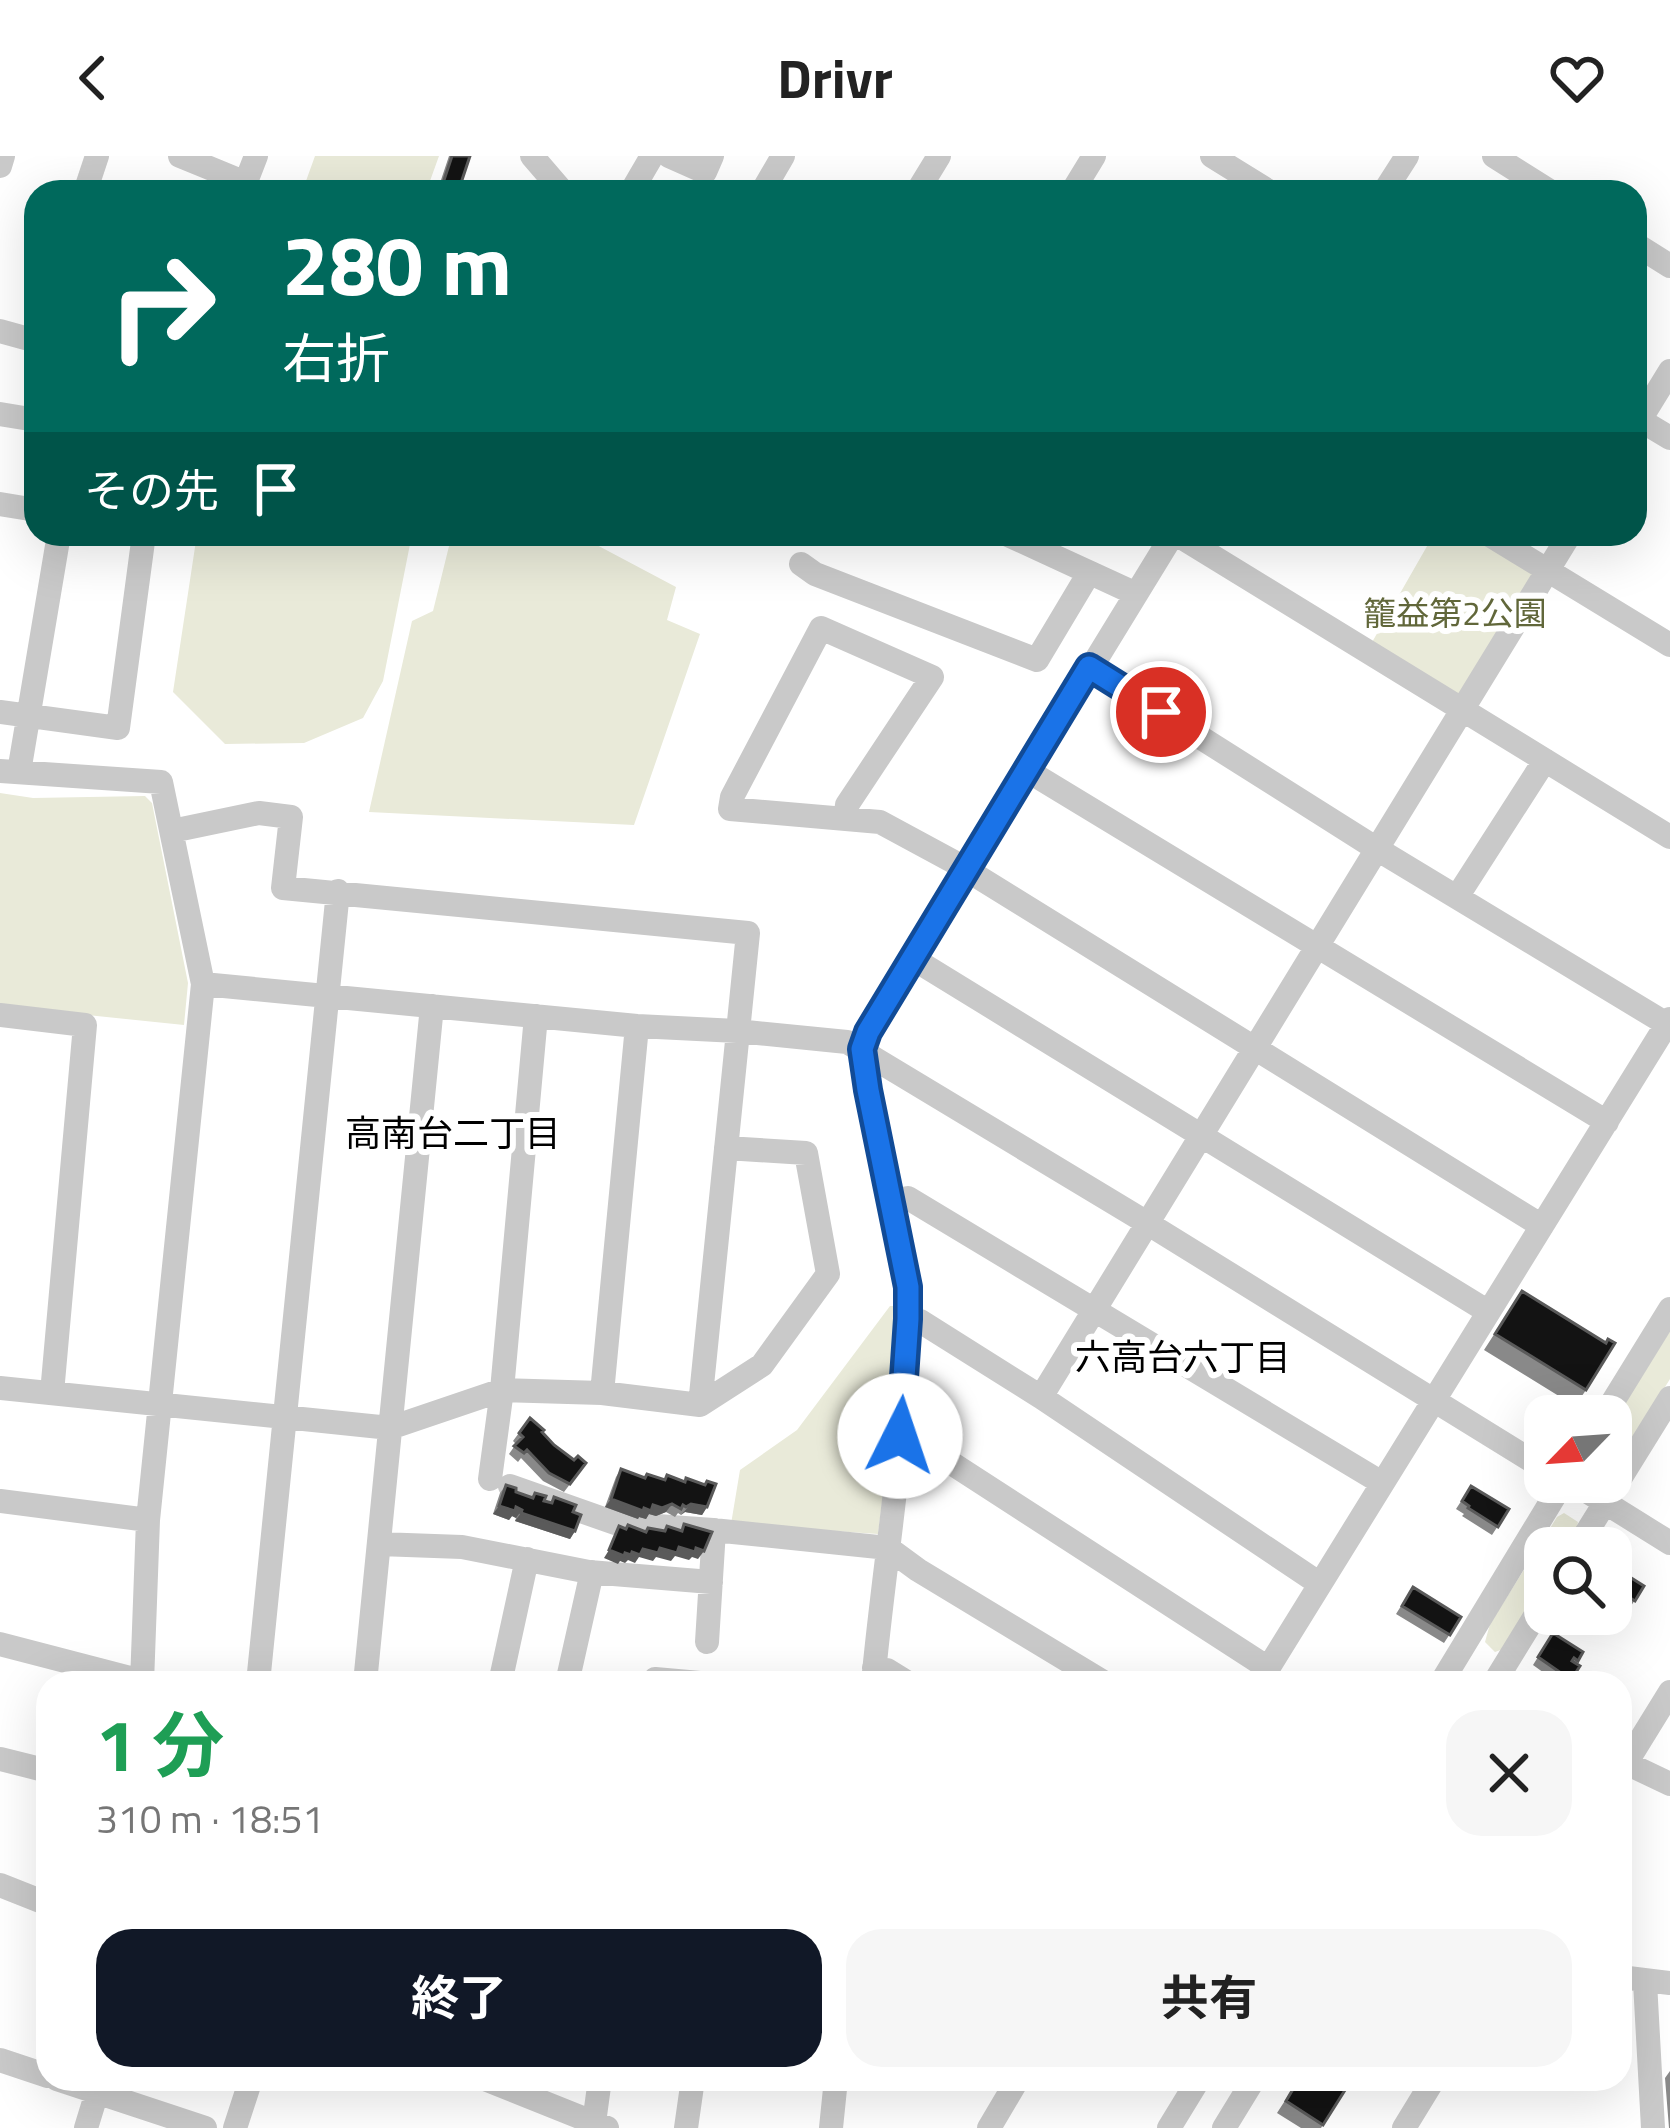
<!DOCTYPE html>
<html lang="ja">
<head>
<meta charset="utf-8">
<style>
  :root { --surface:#fff; --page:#f6f6f6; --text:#222; --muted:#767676; --accent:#111827 }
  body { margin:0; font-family:"Titillium Web","Noto Sans JP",sans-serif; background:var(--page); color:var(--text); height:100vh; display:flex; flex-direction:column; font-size:45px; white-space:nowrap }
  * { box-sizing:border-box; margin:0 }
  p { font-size:39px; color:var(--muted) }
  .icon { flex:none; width:66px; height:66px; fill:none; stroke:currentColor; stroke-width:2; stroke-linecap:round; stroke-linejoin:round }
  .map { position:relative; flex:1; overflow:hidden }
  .side { position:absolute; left:36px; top:1515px; width:1596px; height:420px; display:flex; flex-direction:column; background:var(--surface); border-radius:36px; box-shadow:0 12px 48px #0002 }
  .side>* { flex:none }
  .hud { position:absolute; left:24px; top:24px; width:1623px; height:366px; border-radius:36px; box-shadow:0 12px 48px #0002; background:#00695c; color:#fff; overflow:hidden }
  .needle { width:78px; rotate:245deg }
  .buttons { position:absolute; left:1524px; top:1239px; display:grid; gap:24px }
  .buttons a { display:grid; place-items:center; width:108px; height:108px; border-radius:24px; background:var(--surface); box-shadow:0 12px 48px #0002; font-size:60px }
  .pin { position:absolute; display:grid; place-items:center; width:102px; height:102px; color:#fff; margin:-51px; border:6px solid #fff; border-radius:50%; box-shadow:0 3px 12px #0007 }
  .me { position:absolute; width:132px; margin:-66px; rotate:4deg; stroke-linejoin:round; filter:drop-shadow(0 0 9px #0008) }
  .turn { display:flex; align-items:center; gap:42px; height:252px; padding:0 60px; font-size:54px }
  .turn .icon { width:156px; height:156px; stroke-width:2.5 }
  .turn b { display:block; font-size:84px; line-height:102px }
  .then { display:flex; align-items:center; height:114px; padding:0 60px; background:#0003; gap:24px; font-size:45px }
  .round { display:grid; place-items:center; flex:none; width:126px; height:126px; border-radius:36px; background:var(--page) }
  .overview { display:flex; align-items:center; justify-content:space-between; height:204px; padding:0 60px }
  h1 { font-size:72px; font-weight:700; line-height:90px; color:#1e9e55 }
  .action { display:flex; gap:24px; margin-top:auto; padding:24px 60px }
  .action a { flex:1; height:138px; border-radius:36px; background:var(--accent); color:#fff; font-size:48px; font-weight:700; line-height:138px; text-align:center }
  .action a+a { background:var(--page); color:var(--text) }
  header { display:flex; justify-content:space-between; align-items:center; height:156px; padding:0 60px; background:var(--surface); font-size:54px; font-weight:700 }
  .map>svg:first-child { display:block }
</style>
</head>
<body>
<header><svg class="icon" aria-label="back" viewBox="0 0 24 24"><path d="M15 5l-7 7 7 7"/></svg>Drivr<svg class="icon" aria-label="heart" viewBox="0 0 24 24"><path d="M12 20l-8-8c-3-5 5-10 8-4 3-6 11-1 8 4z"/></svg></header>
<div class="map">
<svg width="1670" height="1972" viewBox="0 0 1670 1972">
  <rect width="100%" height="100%" fill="#fff"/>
  <!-- green -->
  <path fill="#e9ead9" d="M315,0h124l-13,36h-124z
    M197,378h215l-29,147 -20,37 -59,25 -79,1 -52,-52z
    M452,378h124l100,53 -9,33 33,14 -66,191 -265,-13 43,-191 21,-10z
    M1434,378h54l60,37 -86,139 -95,-59z
    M0,637l33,5 112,-2 7,7 36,180 -4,42 -184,-19z
    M890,1150h10l-10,132 -12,96 -147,-10 9,-54 57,-40z
    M1670,1175v48l-54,87 -5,3v-44z
    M1564,1357l14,9 -2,9 -10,17h-21v36l-39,64 -11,4 -10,-10 5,-18 67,-107z"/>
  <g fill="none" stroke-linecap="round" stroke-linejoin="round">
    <!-- minor -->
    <path stroke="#c9c9c9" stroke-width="24" d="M180,0l66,27
      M532,0l31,36
      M669,0l36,16 7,-16
      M1212,0l58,36
      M1494,0l57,36
      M0,10l3,-10
      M85,36l12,-36
      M242,36l14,-36
      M631,36l21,-36
      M762,36l21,-36
      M917,36l22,-36
      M1072,36l22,-36
      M1384,36l23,-36
      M1635,88l35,22
      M0,175l36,10
      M0,258l36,6
      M1635,261l35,21
      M1635,272l35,-57
      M0,348l36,6
      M1006,378l128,59
      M1176,378l494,303
      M1488,378l182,111
      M801,408l14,10 222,86 52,-87
      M1089,511l288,182 293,177
      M0,556l118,16 26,-194
      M0,615l161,11 42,202 -55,536 -6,163
      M1028,615l579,351
      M19,616l40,-238
      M845,662l2,-13 85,-128 -111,-49 -89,169 -2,12 150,13 74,40 588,364
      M172,675l87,-18 32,4 -8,71 465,45 -48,472
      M1457,741l88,-137
      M912,802l575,353
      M203,828l434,42 100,5 110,11 287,173 411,254
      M0,859l85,10 -33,368
      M890,1045l18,-3 474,285
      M908,1163l12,2 121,76 279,187
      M0,1232l390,40 112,-38 100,3 98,12 62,-40 66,-91 -22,-121 -80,-5
      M602,1237l35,-367
      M1041,1241l529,-863
      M1604,1260l66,-107
      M900,1280l11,1 357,231
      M490,1323l12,-89 34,-374
      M1572,1326l98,61
      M510,1330l105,37 98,7 175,18 30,22 187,113
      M0,1345l148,19
      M379,1388l83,3 127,25 122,10
      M1577,1392l93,-150
      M707,1486l7,-112
      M0,1488l142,37
      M874,1512l13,2 21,13
      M258,1527l80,-792
      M365,1527l67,-677
      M500,1527l27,-124
      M567,1527l25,-111
      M654,1527l1,-4 45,4
      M873,1527c12,-131 37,-264 35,-396l-46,-238 6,-17 305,-498
      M1259,1527l411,-664
      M1441,1527l122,-201
      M1494,1527l51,-83
      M0,1603l48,12
      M1626,1607l44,21
      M1620,1617l50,-81
      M0,1729l48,19
      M1620,1821l50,6
      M1645,1826l8,146
      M0,1904l48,16
      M57,1923l148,49
      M485,1923l122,49
      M594,1967l6,-44
      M86,1972l11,-36
      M235,1972l16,-49
      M686,1972l7,-49
      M831,1972l5,-49
      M989,1972l29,-49
      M1169,1972l30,-49
      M1224,1972l30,-49
      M1404,1972l30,-49"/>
  </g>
  <!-- wall -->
  <path fill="#898989" d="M449,0h21l-12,36h-21z
    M1522,1135l84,52 -20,47 -11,16 -91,-56z
    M1551,1248l16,9 -22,3v31l-3,3 -14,-9z
    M530,1262l24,27 20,15 12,3 -22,29 -21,-11 -22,-23 -3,4 -9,-8 7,-10 -3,-3z
    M621,1313l23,9 20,2 3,-5 17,6 2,-3 18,6 3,-3v26l-5,8 -17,-3 -4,3 -3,-2 -3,4 -9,-5 -10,4 -7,-2 -3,5 -7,-2 -1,2 -33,-12 11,-30z
    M506,1329l10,7 15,5 4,-4 15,9 4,-5 19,15 2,19 -5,8 -55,-18 1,-3 -4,-2 -3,4 -16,-6 7,-21z
    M1471,1330l38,23 -17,26 -30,-19 2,-2 -8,-5z
    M1611,1397l14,21 19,12 -15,23 -18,-11z
    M1413,1431l48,30 -17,26 -48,-29z
    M1553,1477l30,19 -7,12 4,2 -11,17h-11l-25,-18z
    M1670,1915v57h-1l-4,-50z
    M1299,1923h53l-31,49h-20l-24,-15z"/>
  <!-- shaded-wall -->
  <path fill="#5a5a5a" d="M611,1343l33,9 9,-3 19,-1 -6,8 -10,4 -7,-2 -3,5 -7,-2 -1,2 -33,-12z
    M691,1348l16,3 -5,8 -17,-3 -4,3z
    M499,1350l17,1 6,3 -6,8 -4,-2 -3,4 -16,-6z
    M521,1357l54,18 -5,8 -55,-18z
    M679,1391l17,1 8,3 -6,8 -6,-2 -3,3 -14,-4 -4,5 -15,-4 -3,4 -14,-4 -4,6 -7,-3 -3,3 -5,-2 -2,3 -14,-6 5,-8 16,3 18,-4z"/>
  <!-- building -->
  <path fill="#131313" stroke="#5a5a5a" stroke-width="3" d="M452,0h18l-12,36h-18z
    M1522,1135l84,52 2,-4 7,4 -29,47 -91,-56z
    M1551,1248l16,9 3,-5 12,7 -37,1v24l-12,-7z
    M530,1262l14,12 -2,2 12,13 20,15 4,-4 8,7 -16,21 -21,-11 -22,-23 -3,3 -10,-7 9,-9 -4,-4z
    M621,1313l24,9 2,-4 18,6 2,-5 18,7 1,-4 19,7 2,-4 9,3 -9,23 -16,-3 -5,3 -3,-2 -2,4 -9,-5 -10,4 -9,-3 -2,6 -7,-3 -1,3 -32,-12z
    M506,1329l10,3v4l17,6 2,-5 11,3 -2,5 8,2 2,-6 22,8 -3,7 8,3 -6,16 -54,-18 1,-3 -6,-3 -1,4 -16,-5z
    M1471,1330l38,23 -11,18 -30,-19 1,-2 -7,-5z
    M684,1368l28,8 -8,19 -8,-3 -1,4 -16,-5 -2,6 -17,-5 -2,5 -15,-4 -3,6 -8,-3 -1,3 -6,-2 -1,3 -15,-6 10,-24 7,3 2,-4 18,7 2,-4 17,3 2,-5 15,5z
    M1611,1397l18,14 -4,7 19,12 -9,15 -24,-15z
    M1413,1431l48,30 -11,18 -48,-29z
    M1553,1477l30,19 -5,9 -4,-3 -2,3 8,5 -9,14 -33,-23z
    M1299,1923h53l-29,46 -37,-24z"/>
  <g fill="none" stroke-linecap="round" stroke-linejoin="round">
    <defs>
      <path id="route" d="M900,1280l8,-117v-32l-40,-197 -6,-41 6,-17 221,-365 72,45"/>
    </defs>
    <!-- route casing -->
    <use href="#route" stroke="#114b97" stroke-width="30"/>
    <!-- route -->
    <use href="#route" stroke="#1a73e8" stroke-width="21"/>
  </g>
  <g text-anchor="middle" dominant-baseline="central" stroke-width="12" stroke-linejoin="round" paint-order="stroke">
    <!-- park labels -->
    <g font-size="33" fill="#61673a" stroke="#fff">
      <text x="1455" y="457">籠益第2公園</text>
    </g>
    <!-- neighbourhood labels -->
    <g font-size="36" fill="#000" stroke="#fff">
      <text x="453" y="976">高南台二丁目</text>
      <text x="1183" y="1200">六高台六丁目</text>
    </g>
  </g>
</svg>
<div class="buttons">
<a><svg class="needle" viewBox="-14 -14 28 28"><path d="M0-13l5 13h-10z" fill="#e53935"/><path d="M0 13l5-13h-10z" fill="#767676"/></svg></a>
<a><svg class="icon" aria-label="search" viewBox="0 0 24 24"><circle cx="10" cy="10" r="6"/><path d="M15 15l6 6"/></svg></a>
</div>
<div class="pin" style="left:1161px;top:556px;background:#d93025"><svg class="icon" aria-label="arrive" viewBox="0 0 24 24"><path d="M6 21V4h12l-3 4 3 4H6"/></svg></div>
<svg class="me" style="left:900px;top:1280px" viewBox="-20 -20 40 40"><circle r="19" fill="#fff"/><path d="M0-13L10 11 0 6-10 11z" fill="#1a73e8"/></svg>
<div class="hud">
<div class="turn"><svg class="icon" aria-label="right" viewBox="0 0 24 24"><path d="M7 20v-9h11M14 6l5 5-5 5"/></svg><div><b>280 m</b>右折</div></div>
<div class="then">その先<svg class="icon" aria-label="arrive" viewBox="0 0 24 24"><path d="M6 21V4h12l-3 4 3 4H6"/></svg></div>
</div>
<section class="side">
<div class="overview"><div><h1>1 分</h1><p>310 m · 18:51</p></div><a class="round"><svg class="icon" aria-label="close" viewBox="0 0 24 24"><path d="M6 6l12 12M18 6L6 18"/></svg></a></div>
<div class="action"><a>終了</a><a>共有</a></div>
</section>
</div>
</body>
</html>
